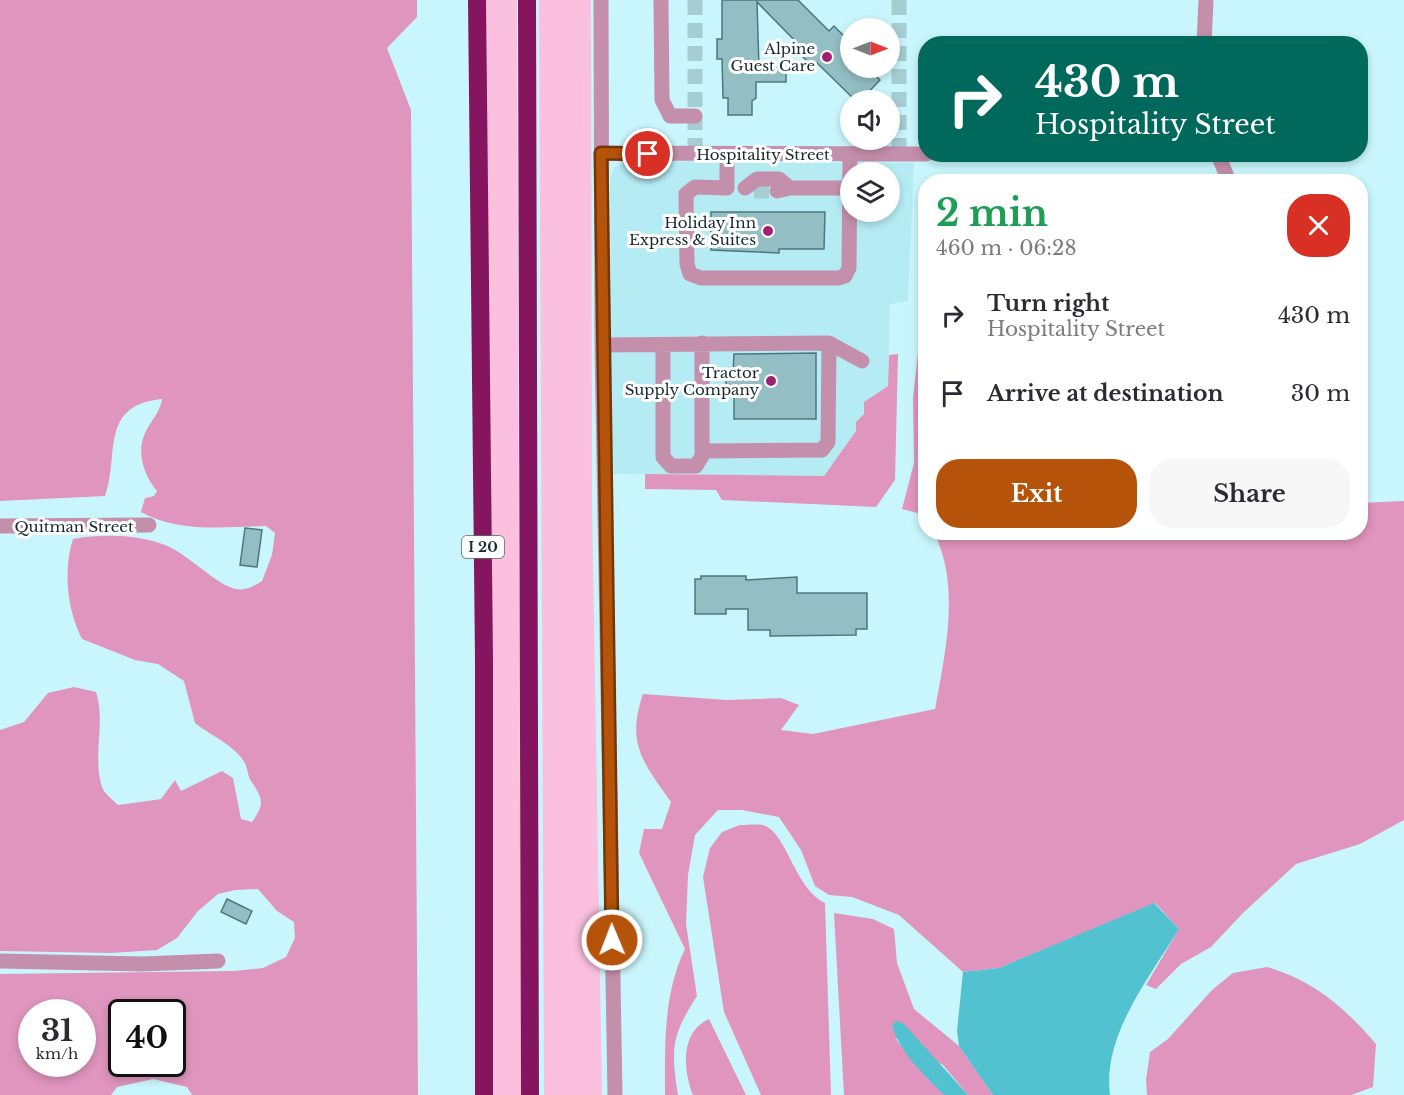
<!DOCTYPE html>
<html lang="en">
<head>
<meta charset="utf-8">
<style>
  :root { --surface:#fff; --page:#f7f7f7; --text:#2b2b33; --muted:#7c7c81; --accent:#b45309 }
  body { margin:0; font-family:"Libre Baskerville",serif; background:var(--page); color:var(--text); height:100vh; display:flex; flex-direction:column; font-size:22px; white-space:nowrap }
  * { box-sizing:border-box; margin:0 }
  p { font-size:20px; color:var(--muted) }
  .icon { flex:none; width:33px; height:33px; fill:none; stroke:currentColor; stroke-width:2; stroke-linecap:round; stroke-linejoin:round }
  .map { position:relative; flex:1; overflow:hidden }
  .details { position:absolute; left:918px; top:174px; width:450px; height:366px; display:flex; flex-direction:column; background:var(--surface); border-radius:24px; box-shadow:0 3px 9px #0003 }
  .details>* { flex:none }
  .banner { position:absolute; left:918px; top:36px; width:450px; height:126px; border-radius:24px; box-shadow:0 3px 9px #0003; background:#00695c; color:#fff; overflow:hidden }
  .needle { width:39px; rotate:90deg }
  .controls { position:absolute; left:840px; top:18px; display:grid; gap:12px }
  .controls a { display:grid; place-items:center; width:60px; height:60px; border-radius:50%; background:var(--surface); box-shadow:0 3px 9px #0003; font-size:30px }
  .speed { position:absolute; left:18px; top:999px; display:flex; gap:12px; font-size:30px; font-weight:700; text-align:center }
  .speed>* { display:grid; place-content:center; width:78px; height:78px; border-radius:50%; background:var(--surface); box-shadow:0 3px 9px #0003; line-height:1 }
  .speed small { font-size:15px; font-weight:400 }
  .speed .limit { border:3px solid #111; border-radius:9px; background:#fff; color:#111 }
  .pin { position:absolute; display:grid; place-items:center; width:51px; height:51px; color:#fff; margin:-26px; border:3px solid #fff; border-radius:50%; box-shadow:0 2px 6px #0007 }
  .me { position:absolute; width:66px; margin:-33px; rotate:359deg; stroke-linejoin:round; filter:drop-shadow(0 0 4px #0008) }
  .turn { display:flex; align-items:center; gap:21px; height:126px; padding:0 18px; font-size:27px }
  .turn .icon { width:78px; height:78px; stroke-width:2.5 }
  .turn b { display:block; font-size:42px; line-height:51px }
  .round { display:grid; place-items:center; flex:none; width:63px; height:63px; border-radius:24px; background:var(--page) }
  .overview { display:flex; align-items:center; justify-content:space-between; height:102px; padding:0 18px }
  h1 { font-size:36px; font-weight:800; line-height:45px; color:#1e9e55 }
  .cta { display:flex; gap:12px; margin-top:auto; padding:12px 18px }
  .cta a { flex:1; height:69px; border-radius:24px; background:var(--accent); color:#fff; font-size:24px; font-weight:800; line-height:69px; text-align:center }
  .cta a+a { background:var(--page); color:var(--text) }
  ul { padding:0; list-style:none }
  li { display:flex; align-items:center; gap:18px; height:78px; padding:0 18px }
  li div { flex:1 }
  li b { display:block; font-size:22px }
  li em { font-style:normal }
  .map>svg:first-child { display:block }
</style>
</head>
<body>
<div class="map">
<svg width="1404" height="1095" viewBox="0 0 1404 1095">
  <rect width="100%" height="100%" fill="#c9f6fc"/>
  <!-- built -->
  <path fill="#b5ecf4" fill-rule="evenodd" d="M628,161l286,2 -6,138 -18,3 -2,82 -16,10 -8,18 -8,8v9l-32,45 -212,-2 -2,-296 5,-11zM850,172h40v40h-40z"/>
  <!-- green -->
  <path fill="#fac0de" d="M486,0h31l4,1095h-31z
    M539,0h52l1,499 10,596h-58z"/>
  <!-- forest -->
  <path fill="#df95bd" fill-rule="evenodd" d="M0,0h417v17l-30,31 24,62 7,985h-226l-5,-8 -34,-8 -36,8 -6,8h-111v-121l234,-3 29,-3 23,-11 9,-19 -1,-16 -17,-11 -19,-22 -23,1 -17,4 -20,17 -21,27 -20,12 -46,3 -111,-2v-221l24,-8 24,-29 26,-6 22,5c10,30 -4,64 6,95 2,6 11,13 16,18l37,-5 6,-1 14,-19 6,11 41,-20 11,7 8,41 11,3c13,-18 11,-23 -1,-41 -4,-6 -3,-15 -8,-21 -11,-16 -33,-25 -48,-37l-11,-42 -26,-17 -23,-4 -53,-21c-15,-29 -19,-69 -9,-100 29,-5 64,-5 92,6 22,8 51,40 71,44 10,2 18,-3 26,-8l10,-26 3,-22 -9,-7c-41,1 -88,7 -125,-14l4,-14 9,-2 3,-5c-13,-15 -21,-39 -12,-58 6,-13 15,-20 17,-34 -64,6 -42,58 -57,97l-105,5zM32,1012h50v52h-50zM122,1012h50v52h-50z
    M925,321v194l-23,-6 12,-46 -1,-65 8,-74z
    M898,354l-3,126 -19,27 -154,-7 -6,-10 -71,-1v-15l179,2 32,-45v-9l8,-8v-12l24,-16 1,-31z
    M1404,501v319l-44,24 -64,20 -53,49 -32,34 -30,17 -25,25 -10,-4 33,-56 -24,-26 -156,65 -36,4 -64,-57 -47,-18 -23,-2 -14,-9 -14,-36 -22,-33 -37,-7h-24l-23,25 -7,40 -2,49 11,72c-26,40 -26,53 -19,99h-13c0,-50 -2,-100 20,-146l-46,-96 5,-24h18l9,-27c-28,-40 -45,-58 -28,-108l84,6 54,-2 18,7 -18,25 32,4 122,-25c10,-55 26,-123 -1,-176l426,-1 1,-29z
    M740,825c7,0 16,-1 23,0 24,7 31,63 62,78l6,192h-70l-37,-83 -21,-135 7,-29 12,-16z
    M834,913l39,6 21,10 3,34 17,46 45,37 34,49h-25l-25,-30 -48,-27 32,40 17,17h-100z
    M1267,967c48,14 77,40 109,77l-3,43 -22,8h-204l-1,-15 4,-28 18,-13 44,-49 21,-17z
    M709,1019l37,76h-53c-10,-25 -13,-63 16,-76z"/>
  <!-- water -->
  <path fill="#52c1d0" d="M1154,903l25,26c-29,48 -77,106 -69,166h-117l-34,-49 -2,-15 6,-59 36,-4z
    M897,1021l7,3 64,71h-24c-19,-19 -45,-43 -52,-70z"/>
  <!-- building -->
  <path fill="#93bec4" stroke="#4e777d" stroke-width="1.5" d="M722,0h76l31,31 5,-5 13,13 -4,4 7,7v18h18l12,12 -19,20h-6l-38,-37 -4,4 -15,-15 4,-4 -45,-46 2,66h27v14h-30v16l-4,3v14h-24v-17h-5l-1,-39h-5v-20h5z
    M711,212h114l-1,37h-45v4l-68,-3z
    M816,353v66h-82v-29h-8v-17h7l1,-19z
    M245,528l17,2 -5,37 -17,-2z
    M701,576h45v4l51,-3v16h70v36h-11v6l-86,1v-6h-22v-21h-22v5h-31v-35h6z
    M227,899l25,12 -6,13 -25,-12z"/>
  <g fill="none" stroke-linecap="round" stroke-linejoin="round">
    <!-- minor-tunnel -->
    <path stroke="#a6cdd2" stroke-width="15" stroke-dasharray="15 8" stroke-linecap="butt" d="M695,0v154
      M899,0v154
      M754,191h23"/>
    <!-- minor -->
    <path stroke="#c48fab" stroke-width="15" d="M601,0l1,345 13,750
      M661,0l1,100 8,16h25
      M1204,44l2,-44
      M601,153l325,1
      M727,154v34l-32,-1 -9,7 1,70 3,10 11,4h137l7,-2 4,-8 1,-114
      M1218,154l11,28
      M745,188l12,-9h22l11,9
      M777,191l13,-3h59
      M602,345l227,-2 33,18
      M663,345v112l8,9h25l6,-10v-113
      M702,451l120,-1 6,-8 1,-99
      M0,526l149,-1
      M0,961l143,3 75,-3"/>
    <!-- highway -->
    <path stroke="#86155f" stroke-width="18" d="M477,0l7,660v435
      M527,0l3,1095"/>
  </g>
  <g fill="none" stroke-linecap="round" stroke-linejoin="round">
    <defs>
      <path id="route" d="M612,940l-11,-787 47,1"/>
    </defs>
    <!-- route casing -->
    <use href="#route" stroke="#753606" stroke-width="15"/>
    <!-- route -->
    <use href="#route" stroke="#b45309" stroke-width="10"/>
  </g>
  <!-- markers -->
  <g fill="#a02173" stroke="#fff" stroke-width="2">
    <circle cx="827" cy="57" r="6"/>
    <circle cx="768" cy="231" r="6"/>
    <circle cx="771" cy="381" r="6"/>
  </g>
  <g text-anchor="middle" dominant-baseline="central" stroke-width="6" stroke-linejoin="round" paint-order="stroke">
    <!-- shield labels -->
    <rect fill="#fff" stroke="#5d6a6b" stroke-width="1.5" x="462" y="536" width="42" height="22" rx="4.5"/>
    <g font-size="14" font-weight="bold" fill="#182a2c">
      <text x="483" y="547">I 20</text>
    </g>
    <!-- poi labels -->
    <g font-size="15" fill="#182a2c" stroke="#fff" text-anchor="end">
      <text x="815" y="48">Alpine<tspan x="815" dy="17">Guest Care</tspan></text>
      <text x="756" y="222">Holiday Inn<tspan x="756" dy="17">Express &amp; Suites</tspan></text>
      <text x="759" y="372">Tractor<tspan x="759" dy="17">Supply Company</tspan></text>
    </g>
    <!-- street labels -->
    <g font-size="15" fill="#182a2c" stroke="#fff">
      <text x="763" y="154">Hospitality Street</text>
      <text x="74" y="526">Quitman Street</text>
    </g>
  </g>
</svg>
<div class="controls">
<a><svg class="needle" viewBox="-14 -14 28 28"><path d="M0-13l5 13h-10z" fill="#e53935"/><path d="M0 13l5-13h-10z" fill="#7c7c81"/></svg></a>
<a><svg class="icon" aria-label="sound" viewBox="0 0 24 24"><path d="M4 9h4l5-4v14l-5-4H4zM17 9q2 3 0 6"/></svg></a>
<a><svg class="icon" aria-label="layers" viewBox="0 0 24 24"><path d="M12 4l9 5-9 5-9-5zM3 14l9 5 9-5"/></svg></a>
</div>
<div class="speed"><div>31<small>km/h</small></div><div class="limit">40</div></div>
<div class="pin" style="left:648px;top:154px;background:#d93025"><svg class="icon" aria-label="arrive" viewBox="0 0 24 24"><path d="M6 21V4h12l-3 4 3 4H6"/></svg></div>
<svg class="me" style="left:612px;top:940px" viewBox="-20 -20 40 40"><circle r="17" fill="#b45309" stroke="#fff" stroke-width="3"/><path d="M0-11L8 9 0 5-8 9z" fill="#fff"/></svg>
<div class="banner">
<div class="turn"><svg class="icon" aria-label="right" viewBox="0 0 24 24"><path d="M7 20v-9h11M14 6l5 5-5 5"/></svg><div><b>430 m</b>Hospitality Street</div></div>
</div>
<section class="details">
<div class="overview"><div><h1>2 min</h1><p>460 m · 06:28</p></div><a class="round" style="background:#d93025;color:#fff"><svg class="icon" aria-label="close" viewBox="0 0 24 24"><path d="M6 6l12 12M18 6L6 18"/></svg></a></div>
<ul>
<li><svg class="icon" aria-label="right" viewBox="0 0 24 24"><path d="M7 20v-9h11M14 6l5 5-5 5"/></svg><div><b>Turn right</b><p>Hospitality Street</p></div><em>430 m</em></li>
<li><svg class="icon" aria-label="arrive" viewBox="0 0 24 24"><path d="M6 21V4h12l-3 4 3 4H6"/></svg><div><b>Arrive at destination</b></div><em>30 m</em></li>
</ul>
<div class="cta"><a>Exit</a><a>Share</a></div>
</section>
</div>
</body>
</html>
